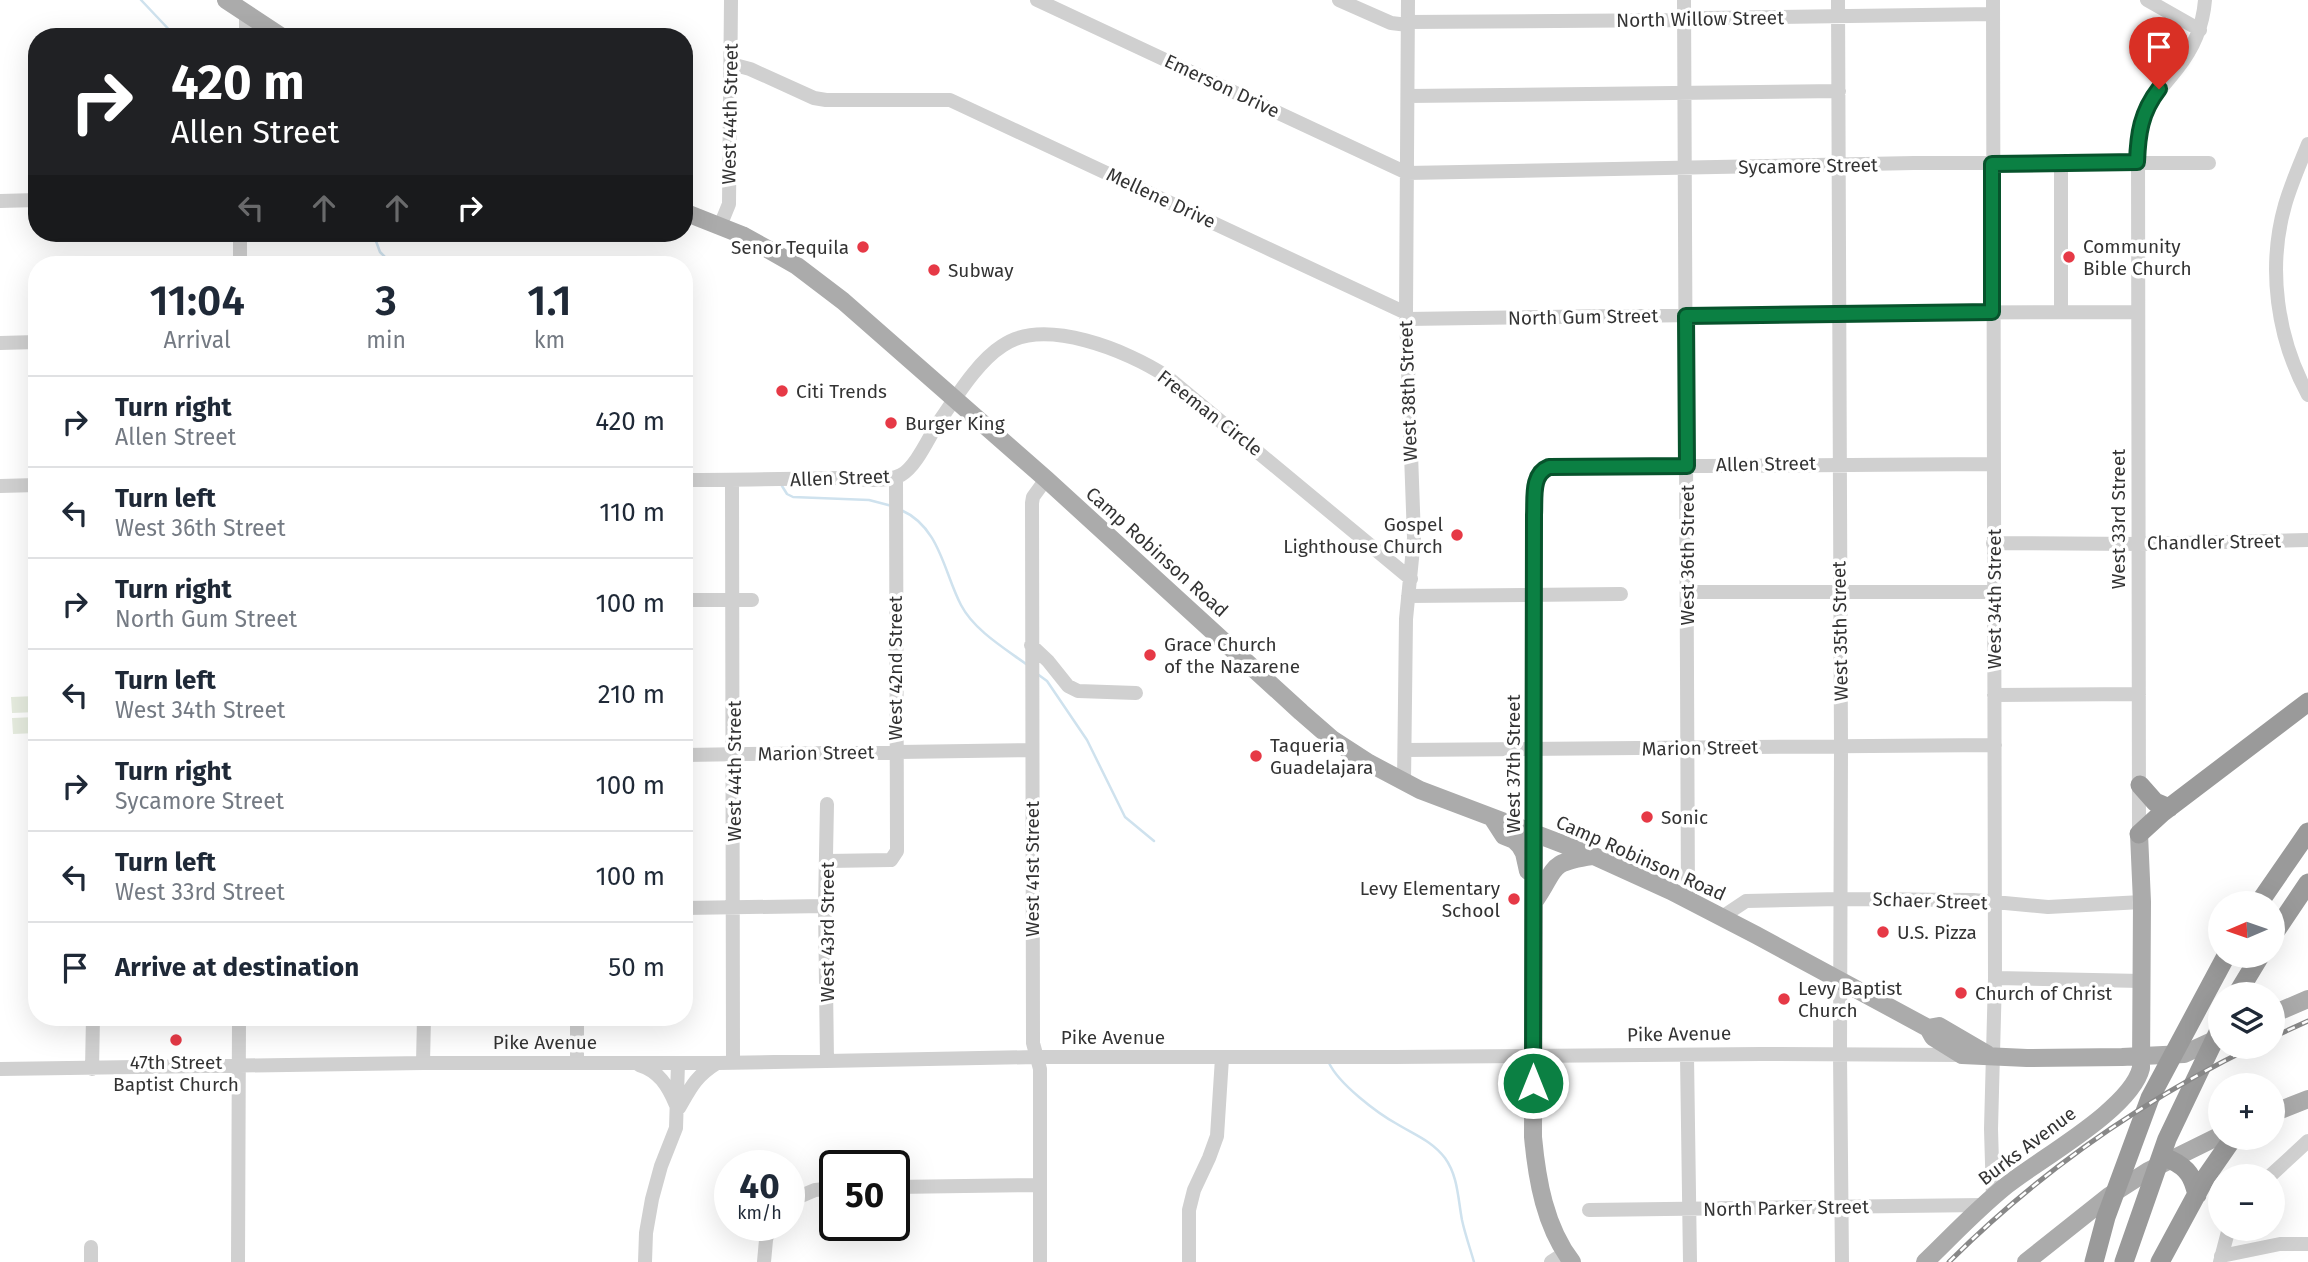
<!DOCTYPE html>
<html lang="en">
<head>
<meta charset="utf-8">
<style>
  :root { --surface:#fff; --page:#f2f2f3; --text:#1f2937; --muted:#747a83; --line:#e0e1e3 }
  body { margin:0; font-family:"Fira Sans",sans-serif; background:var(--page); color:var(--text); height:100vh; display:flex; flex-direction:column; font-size:26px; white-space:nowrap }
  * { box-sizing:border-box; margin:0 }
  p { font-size:23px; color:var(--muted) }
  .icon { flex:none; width:38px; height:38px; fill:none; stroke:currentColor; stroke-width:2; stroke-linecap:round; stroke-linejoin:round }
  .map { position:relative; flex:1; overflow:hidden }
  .sheet { position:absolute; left:28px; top:256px; width:665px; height:770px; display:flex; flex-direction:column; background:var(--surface); border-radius:28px; box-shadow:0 7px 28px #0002 }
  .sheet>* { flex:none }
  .guide { position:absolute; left:28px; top:28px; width:665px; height:214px; border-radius:28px; box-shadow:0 7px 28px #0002; background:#202124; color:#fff; overflow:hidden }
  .needle { width:46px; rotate:268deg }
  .controls { position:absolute; left:2208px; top:891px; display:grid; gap:14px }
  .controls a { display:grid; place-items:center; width:77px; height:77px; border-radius:50%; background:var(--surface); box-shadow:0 7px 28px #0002; font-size:35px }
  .speed { position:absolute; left:714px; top:1150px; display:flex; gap:14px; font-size:35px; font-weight:700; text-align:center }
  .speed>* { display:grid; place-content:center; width:91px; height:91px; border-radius:50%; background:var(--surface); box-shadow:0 7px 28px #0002; line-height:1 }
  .speed small { font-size:18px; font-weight:400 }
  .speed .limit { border:4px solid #111; border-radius:10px; background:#fff; color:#111 }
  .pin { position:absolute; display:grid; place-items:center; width:60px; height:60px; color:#fff; margin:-72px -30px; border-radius:50% 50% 50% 0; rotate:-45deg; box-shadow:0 0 7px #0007 }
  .pin .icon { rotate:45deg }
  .me { position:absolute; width:77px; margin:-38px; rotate:0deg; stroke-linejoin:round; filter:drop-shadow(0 0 5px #0008) }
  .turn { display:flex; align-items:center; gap:24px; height:147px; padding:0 28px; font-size:32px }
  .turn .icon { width:91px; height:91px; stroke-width:2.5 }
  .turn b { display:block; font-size:49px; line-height:60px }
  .lanes { display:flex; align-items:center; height:66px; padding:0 28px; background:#0003; justify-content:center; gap:35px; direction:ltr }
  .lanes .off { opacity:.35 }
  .eta { display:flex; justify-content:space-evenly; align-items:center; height:119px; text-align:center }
  .eta b { font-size:42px; font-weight:600; line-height:49px }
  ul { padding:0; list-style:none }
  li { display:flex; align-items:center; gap:21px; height:91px; padding:0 28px; border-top:2px solid var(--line) }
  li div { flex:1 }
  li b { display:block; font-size:26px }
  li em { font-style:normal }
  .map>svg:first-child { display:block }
</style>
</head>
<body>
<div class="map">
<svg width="2308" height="1262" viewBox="0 0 2308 1262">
  <rect width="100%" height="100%" fill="#fff"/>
  <!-- green -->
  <path fill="#e6ecdf" d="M37,696v16l-25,1 -1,-16z
    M37,717v16l-24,1 -1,-16z"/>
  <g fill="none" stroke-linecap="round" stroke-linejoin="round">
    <!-- stream -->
    <path stroke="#cfe2ee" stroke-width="2.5" d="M141,0l35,37
      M373,233l7,19 12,12
      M782,486l5,8 6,3 76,3 23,6
      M901,510c39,17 43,63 60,95 13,25 43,43 65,59
      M1036,673l11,8 40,59 38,77 29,24
      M1329,1063c10,21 48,50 68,61 18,11 35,17 48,34 13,18 13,41 17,62 3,14 8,28 12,42"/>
    <!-- minor -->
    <path stroke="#d0d0d0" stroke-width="14" d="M1037,0l370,173 507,-10h295
      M1339,0l52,23 17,2
      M1684,0l4,900
      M1838,0l3,747 -1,307 2,208
      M1993,0l2,978 -4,151 2,68
      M2147,0l53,30
      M1408,22l276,-2 20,-2 289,-4
      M246,37v-23
      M731,64l19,5 64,29 12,2h124l456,213
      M1408,96l431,-5
      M2308,144c-8,20 -17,40 -23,61 -18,63 -8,133 23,190
      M2061,164v147
      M0,201l37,-1
      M720,226l9,-22 2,-204
      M240,264v-31
      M1407,319l432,-6 299,-1
      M0,343l37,-1
      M684,480c52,0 103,-1 154,-2 19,0 46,6 63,-3 15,-8 28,-38 37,-52 17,-24 39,-61 64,-77 42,-30 126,5 164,30l245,203
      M732,480l1,582
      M0,486l37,-1
      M1993,543l146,1 169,-4
      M1688,592h306
      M1408,596l213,-2
      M684,600h68
      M1031,645l17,16 20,25 10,5 58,2
      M1994,695l145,-1
      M1405,750l590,-5
      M684,755l348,-5
      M1404,782l2,-163 8,-81 -8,-225 2,-313
      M827,804l-2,102 2,155
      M1534,833v-318c1,-17 -4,-41 15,-48l444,-3
      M2139,834l-1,-695c5,-36 18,-43 39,-70 16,-20 26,-43 28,-69
      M827,861l64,-1 6,-9 -1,-374
      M684,908l141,-2
      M1722,917l24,-16 94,-2 133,1 75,7 94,-5
      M1995,978l147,3
      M1687,1056l3,206
      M423,1063l1,-46
      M577,1063v-46
      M639,1065c20,6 29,21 37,40
      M0,1069l423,-6h295l318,-6h359l366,-3 201,1
      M92,1069l1,-52
      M679,1108c12,-21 17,-32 38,-45
      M2270,1176l38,-35
      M894,1187l146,-2
      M789,1201l26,-11 20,-2
      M1589,1210l394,-5
      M91,1247v15
      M2221,1256l59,-12h28
      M238,1262l1,-245
      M645,1262l1,-29 6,-34 9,-33 15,-38 2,-65
      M764,1262l2,-22 4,-15
      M1040,1262v-193l-7,-26 -1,-540 1,-6 13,-18
      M1189,1262v-52l5,-20 15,-32 8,-22 5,-78
      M1551,1262l14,-9
      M2220,1262l9,-34"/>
    <!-- major -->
    <path stroke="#ababab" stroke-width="18" d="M226,0l56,37
      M684,212l58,23 29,16 26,15 46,35 203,178 255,233 31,27 37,24 51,27 174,66 77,35 85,44 172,93 5,9 29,18 65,3 95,-1 62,-3 37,-17
      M1493,819l11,17 10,4 6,6 4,7 4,18
      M1534,833l-1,304c4,43 12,90 39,125
      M1534,902c24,-34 12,-39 58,-46
      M2273,1014l35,-15
      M1928,1028l11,-2 48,28
      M2273,1113l35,-14
      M1925,1262c27,-26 52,-53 82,-77 34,-27 124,-76 134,-117l1,-166 -3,-68
      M2026,1262l83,-66 39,-25 73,-36"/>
    <!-- highway -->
    <path stroke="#9a9a9a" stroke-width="19" d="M2140,785l15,17 14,6
      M2139,834l23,-21 146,-111
      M2259,903l49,-71
      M2273,935l35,-52
      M2237,994l23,-38
      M2171,1160c17,8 22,17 26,35
      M2094,1262l12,-45 44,-119 76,-142
      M2124,1262l43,-123 54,-113
      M2160,1262l46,-85 27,-39"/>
    <defs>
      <path id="rail" d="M2273,1037l35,-16
        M1949,1262c88,-88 192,-161 305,-216"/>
    </defs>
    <!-- rail casing -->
    <use href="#rail" stroke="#888" stroke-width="5"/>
    <!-- rail -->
    <use href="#rail" stroke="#fff" stroke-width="2.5" stroke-dasharray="8" stroke-linecap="butt"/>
  </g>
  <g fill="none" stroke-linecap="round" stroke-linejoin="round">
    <defs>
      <path id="route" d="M1533,1083l1,-568c1,-17 -3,-41 15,-48l138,-1 -1,-150 306,-4v-148l145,-2c1,-28 4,-50 22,-73"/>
    </defs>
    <!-- route casing -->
    <use href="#route" stroke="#07532c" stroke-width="18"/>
    <!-- route -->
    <use href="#route" stroke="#0b8043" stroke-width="12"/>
  </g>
  <!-- markers -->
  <g fill="#e63946" stroke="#fff" stroke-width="2.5">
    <circle cx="863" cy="247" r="7"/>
    <circle cx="2069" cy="257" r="7"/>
    <circle cx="934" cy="270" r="7"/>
    <circle cx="782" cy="391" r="7"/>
    <circle cx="891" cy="423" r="7"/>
    <circle cx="1457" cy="535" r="7"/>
    <circle cx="1150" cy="655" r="7"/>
    <circle cx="1256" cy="756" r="7"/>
    <circle cx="1647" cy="817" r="7"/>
    <circle cx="1514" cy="899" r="7"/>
    <circle cx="1883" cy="932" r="7"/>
    <circle cx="1961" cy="993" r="7"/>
    <circle cx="1784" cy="999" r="7"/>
    <circle cx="176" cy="1040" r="7"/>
  </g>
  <g text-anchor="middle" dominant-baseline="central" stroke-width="7" stroke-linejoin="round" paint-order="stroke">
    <!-- street labels -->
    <g font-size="19" fill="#333" stroke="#fff">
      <text transform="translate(1700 19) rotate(-1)">North Willow Street</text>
      <text transform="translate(1222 86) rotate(25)">Emerson Drive</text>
      <text transform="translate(730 114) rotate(-89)">West 44th Street</text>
      <text transform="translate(1808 166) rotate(-1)">Sycamore Street</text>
      <text transform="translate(1161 198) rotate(25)">Mellene Drive</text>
      <text transform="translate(1583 317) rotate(-1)">North Gum Street</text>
      <text transform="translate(1408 391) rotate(-92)">West 38th Street</text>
      <text transform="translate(1210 413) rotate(38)">Freeman Circle</text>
      <text transform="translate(1766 464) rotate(-1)">Allen Street</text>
      <text transform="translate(840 478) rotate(-2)">Allen Street</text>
      <text transform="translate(2118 519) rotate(-90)">West 33rd Street</text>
      <text transform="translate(2214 542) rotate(-1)">Chandler Street</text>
      <text transform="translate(1157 552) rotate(42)">Camp Robinson Road</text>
      <text transform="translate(1687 555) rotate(-90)">West 36th Street</text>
      <text transform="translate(1994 599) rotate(-90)">West 34th Street</text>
      <text transform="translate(1840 631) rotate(-91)">West 35th Street</text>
      <text transform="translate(895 668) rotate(-90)">West 42nd Street</text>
      <text transform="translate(1700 748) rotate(-1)">Marion Street</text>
      <text transform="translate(816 753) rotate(-1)">Marion Street</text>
      <text transform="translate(1513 764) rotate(-90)">West 37th Street</text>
      <text transform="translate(734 771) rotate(-90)">West 44th Street</text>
      <text transform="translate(1641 858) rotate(24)">Camp Robinson Road</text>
      <text transform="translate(1032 869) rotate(-90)">West 41st Street</text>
      <text transform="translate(1930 901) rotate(2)">Schaer Street</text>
      <text transform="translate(827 932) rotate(-90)">West 43rd Street</text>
      <text transform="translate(1679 1034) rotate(-1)">Pike Avenue</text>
      <text x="1113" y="1037">Pike Avenue</text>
      <text x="545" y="1042">Pike Avenue</text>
      <text transform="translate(2027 1146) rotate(-37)">Burks Avenue</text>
      <text transform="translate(1786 1208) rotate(-1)">North Parker Street</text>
    </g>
    <!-- poi labels -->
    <g font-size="19" fill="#333" stroke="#fff" text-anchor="start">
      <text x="2083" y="246">Community<tspan x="2083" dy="22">Bible Church</tspan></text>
      <text x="849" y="247" text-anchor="end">Senor Tequila</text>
      <text x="948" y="270">Subway</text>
      <text x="796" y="391">Citi Trends</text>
      <text x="905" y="423">Burger King</text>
      <text x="1443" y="524" text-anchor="end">Gospel<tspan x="1443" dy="22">Lighthouse Church</tspan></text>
      <text x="1164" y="644">Grace Church<tspan x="1164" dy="22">of the Nazarene</tspan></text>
      <text x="1270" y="745">Taqueria<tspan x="1270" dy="22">Guadelajara</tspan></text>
      <text x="1661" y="817">Sonic</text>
      <text x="1500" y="888" text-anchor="end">Levy Elementary<tspan x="1500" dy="22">School</tspan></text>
      <text x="1897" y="932">U.S. Pizza</text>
      <text x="1798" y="988">Levy Baptist<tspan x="1798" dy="22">Church</tspan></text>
      <text x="1975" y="993">Church of Christ</text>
      <text x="176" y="1062" text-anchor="middle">47th Street<tspan x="176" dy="22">Baptist Church</tspan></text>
    </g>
  </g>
</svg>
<div class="controls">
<a><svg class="needle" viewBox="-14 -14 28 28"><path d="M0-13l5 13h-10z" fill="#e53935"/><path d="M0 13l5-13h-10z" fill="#747a83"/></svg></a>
<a><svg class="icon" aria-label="layers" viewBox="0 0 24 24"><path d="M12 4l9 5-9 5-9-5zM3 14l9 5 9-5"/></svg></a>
<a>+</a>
<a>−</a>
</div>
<div class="speed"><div>40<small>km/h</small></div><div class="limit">50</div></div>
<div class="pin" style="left:2159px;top:89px;background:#d93025"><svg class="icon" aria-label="arrive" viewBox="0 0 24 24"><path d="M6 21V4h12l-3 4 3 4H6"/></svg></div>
<svg class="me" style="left:1533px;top:1083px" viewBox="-20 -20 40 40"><circle r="17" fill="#0b8043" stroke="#fff" stroke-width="3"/><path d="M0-11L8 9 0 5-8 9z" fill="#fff"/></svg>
<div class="guide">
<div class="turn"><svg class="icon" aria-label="right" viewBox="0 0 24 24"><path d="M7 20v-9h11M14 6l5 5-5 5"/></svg><div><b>420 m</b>Allen Street</div></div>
<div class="lanes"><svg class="icon off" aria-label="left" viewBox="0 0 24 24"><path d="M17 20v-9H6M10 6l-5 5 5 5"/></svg><svg class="icon off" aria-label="ahead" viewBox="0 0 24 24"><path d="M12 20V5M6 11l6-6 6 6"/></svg><svg class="icon off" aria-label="ahead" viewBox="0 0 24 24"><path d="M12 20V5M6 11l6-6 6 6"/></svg><svg class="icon" aria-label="right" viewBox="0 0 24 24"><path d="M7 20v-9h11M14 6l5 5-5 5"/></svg></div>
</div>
<section class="sheet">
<div class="eta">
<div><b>11:04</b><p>Arrival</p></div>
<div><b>3</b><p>min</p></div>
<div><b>1.1</b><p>km</p></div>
</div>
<ul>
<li><svg class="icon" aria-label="right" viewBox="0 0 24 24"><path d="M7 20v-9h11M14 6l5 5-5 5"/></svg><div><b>Turn right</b><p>Allen Street</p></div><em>420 m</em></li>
<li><svg class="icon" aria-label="left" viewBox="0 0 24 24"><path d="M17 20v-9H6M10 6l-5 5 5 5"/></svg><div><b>Turn left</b><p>West 36th Street</p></div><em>110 m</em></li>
<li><svg class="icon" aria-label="right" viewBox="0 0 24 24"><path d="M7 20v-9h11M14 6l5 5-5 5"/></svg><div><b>Turn right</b><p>North Gum Street</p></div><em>100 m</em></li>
<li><svg class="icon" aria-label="left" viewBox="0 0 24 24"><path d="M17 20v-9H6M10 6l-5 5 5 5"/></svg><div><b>Turn left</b><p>West 34th Street</p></div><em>210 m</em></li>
<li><svg class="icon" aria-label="right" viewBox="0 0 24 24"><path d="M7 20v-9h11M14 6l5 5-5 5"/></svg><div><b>Turn right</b><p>Sycamore Street</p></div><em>100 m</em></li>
<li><svg class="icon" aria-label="left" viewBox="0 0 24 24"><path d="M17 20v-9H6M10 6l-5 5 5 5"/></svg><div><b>Turn left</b><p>West 33rd Street</p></div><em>100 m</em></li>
<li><svg class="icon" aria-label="arrive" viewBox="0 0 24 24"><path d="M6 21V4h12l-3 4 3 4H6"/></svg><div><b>Arrive at destination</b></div><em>50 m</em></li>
</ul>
</section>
</div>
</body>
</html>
